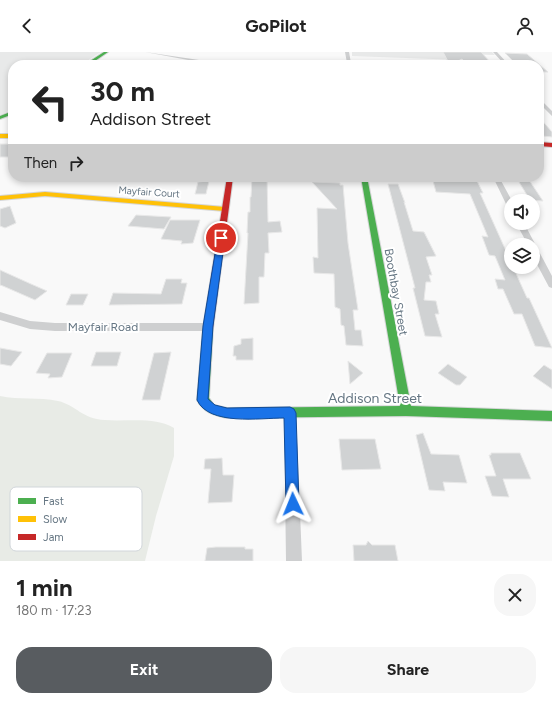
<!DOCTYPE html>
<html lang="en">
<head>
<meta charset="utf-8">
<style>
  :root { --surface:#fff; --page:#f6f6f6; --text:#222; --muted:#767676; --accent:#585c60 }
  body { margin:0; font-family:Figtree,sans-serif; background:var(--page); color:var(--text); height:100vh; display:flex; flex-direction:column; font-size:15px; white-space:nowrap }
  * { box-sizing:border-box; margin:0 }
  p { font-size:13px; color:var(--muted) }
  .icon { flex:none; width:22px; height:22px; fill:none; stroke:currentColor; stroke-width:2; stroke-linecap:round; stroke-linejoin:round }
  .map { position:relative; height:509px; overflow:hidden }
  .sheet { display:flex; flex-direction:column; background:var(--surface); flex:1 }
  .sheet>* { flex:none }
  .hud { position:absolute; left:8px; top:8px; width:536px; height:122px; border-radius:16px; box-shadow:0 2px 6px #0003; background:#fff; color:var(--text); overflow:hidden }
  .controls { position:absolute; left:504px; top:142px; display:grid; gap:8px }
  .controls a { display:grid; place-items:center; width:36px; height:36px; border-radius:50%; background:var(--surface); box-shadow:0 2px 6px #0003; font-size:20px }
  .pin { position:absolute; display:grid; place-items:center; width:34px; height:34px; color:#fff; margin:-17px; border:2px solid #fff; border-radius:50%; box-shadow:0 1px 4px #0007 }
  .me { position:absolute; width:44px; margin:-22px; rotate:358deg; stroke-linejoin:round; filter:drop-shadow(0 0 3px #0008) }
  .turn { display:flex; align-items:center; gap:14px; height:84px; padding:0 16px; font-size:18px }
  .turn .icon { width:52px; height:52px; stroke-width:2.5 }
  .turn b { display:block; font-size:28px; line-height:34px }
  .then { display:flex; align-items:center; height:38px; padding:0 16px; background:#0003; gap:8px; font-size:15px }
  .round { display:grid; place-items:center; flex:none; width:42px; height:42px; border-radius:16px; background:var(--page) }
  .summary { display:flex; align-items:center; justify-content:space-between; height:68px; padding:0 16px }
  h1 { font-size:24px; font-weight:700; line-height:30px }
  .button { display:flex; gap:8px; margin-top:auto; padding:8px 16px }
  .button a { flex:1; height:46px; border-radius:16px; background:var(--accent); color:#fff; font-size:16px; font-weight:700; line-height:46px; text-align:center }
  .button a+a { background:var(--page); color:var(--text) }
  header { display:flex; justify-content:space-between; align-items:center; height:52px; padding:0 16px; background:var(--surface); font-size:18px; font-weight:700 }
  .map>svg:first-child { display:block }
</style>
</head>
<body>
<header><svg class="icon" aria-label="back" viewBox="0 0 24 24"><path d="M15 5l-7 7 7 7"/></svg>GoPilot<svg class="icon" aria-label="person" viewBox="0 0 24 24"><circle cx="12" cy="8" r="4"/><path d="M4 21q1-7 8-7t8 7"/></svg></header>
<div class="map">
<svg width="552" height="509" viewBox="0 0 552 509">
  <rect width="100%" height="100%" fill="#f9f9f9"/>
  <!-- built -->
  <path fill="#e8e9e9" d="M0,0h101l-20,13h-68v44l-13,6z
    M352,0h140l3,3 -37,-1 2,6 -108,-4z"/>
  <!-- green -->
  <path fill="#e8ebe6" d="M0,344c19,4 39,1 58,5 18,4 24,18 47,19 22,2 50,-4 69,8v28l-18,60 -11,45h-145z"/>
  <!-- building -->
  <path fill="#d0d2d3" stroke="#e8e8e8" d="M443,0h38l10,11 -27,-1 -2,-3 -12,6z
    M505,1l22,1 21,18h-9v-7h-22z
    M539,65l13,15v5l-10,-1 -3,-3z
    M0,92h13v13h-13z
    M252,125h15l1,45 12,-1 2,11 -14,1 1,20h-4l-1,24h-5v26l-15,1 4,-71h-1l1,-21h2v-15h1z
    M432,125h43l8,16h-3l31,69v5l3,2 13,29h2l23,50 -17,-2 -13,-32h-8l-11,-25h-5l-3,-10 10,1 -10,-24 -6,-1 -7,-19 6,1 -18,-43 -34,-2z
    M516,125h11l16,24 -13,-1z
    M209,129l-3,13h-11l3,-12z
    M312,130l28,1v2h3l5,58 10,67h-5l2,20h6l2,16 -17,-1 -2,-19 -3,-1 -1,-16 -5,-2 -1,-33 -20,-1 -1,-16 5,1 -1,-50 20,1z
    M388,132h10l7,19 -1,-1 9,29 11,1 12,24 -10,1 6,18h-3l2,7h-5l-2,18 12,1 3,13h-4l7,23 -17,-1 -12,-48h2z
    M10,154l6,17 -11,5 -5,-2v-17z
    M136,163l17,1 18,1 -7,12 -36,-3z
    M170,168h30l-7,23 -12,1 1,-3 -21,-2z
    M0,218l31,14 16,7 -12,9 -32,-14 -3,-1z
    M166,227h16l-1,4h6l-5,21 -73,1 4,-12 48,1z
    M71,242h17l-5,11h-17z
    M253,286v22h-17v-4h-3l1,-10 7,-2v-5z
    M0,296l22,4 -11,14 -11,-2z
    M96,300h25l-4,14h-26z
    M171,300l-11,48h-18l12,-47z
    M47,301h25l-10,24 -14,1 2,-4 -14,-1z
    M348,309l15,12 -13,11z
    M448,312l19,13 -7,8h-4l-18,-12z
    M544,313l8,5v19l-19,-13z
    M423,381l8,21 28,1 8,28 -24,-1 2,9 -16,-1 -13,-55z
    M339,387h36l6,30 -39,1z
    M491,401h29l11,26h-28l6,18 -17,-1 -7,-20h11l-7,-21h2z
    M222,406l1,17h11l-2,27 -24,1 3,-34h-7l1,-10z
    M368,489l4,4h23l3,16h-44l-1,-16h13z
    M216,495h29v2h8v12h-48l2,-13z"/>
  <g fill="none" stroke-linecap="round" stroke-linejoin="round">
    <defs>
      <path id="fast" d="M104,0h4l-19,13h-5z
        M13,59v3l-13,5v-3z
        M361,125h6l44,229 141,5v10l-146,-5 -179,2c-13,-3 -23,-5 -30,-18l6,-72 2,-3h6l2,3 -4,70 5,7 13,3 173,-2z"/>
      <path id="slow" d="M0,82h13v4h-13z
        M45,140l180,15 3,2 -3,2 -180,-15 -45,4v-4z"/>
      <path id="jam" d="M539,90l13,1v4l-13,-1z
        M227,125h6l-20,151 -2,3h-6l-2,-3z"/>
    </defs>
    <!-- fast casing -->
    <use href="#fast" stroke="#d5d6d7" stroke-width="2"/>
    <!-- slow casing -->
    <use href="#slow" stroke="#d5d6d7" stroke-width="2"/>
    <!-- jam casing -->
    <use href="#jam" stroke="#d5d6d7" stroke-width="2"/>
    <!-- street -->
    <path fill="#cecfd0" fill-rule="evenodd" d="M145,0l54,8 148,3 -2,-11h4l2,11 15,2 -167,-3z
      M493,0h4l12,13h-4z
      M539,46l13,13v5l-13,-13z
      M493,125h6l13,24 -1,7 -4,-2z
      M516,171h8l28,53v12l-3,-1 -16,-30v-12h-5z
      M0,260l30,9 25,2h153l4,1 1,3 -1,3 -4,1h-153l-25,-2 -30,-9z
      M290,355l4,2 2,4 6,148h-16l-2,-148 2,-4z"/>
    <!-- fast -->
    <use href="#fast" fill="#4caf50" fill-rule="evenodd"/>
    <!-- slow -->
    <use href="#slow" fill="#ffc107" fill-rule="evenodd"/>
    <!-- jam -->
    <use href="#jam" fill="#c62828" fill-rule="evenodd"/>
  </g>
  <!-- route -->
  <path fill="#1a73e8" stroke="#114b97" d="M218,184l7,2 -12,88 -5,73 7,6 12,3 63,-1 4,2 2,4 3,91 -2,4 -4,2 -5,-2 -2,-4 -2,-86c-24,0 -75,8 -87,-18l6,-74z"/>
  <g text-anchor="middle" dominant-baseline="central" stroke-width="4" stroke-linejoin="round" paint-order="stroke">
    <!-- far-street labels -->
    <g font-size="10" fill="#657683" stroke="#fff">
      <text transform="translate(149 140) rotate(4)">Mayfair Court</text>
    </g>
    <!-- street labels -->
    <g font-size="12" fill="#657683" stroke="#fff">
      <text transform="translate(396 240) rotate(80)">Boothbay Street</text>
      <text x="103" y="275">Mayfair Road</text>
    </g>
    <!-- near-street labels -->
    <g font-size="14" fill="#657683" stroke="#fff">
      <text x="375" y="346">Addison Street</text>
    </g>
  </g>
  <!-- legend -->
  <rect x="10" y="435" width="132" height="64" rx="6" fill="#fff" stroke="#d1d6da" stroke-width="1"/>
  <rect x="18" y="446" width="18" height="6" fill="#4caf50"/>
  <rect x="18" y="464" width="18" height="6" fill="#ffc107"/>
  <rect x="18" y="482" width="18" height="6" fill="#c62828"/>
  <g font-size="11" fill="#657683">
    <text x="43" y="453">Fast</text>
    <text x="43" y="471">Slow</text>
    <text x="43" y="489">Jam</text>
  </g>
</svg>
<div class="controls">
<a><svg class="icon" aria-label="sound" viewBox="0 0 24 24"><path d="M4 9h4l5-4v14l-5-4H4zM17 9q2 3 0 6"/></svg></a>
<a><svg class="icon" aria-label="layers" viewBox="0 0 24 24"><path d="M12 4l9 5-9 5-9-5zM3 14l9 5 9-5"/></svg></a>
</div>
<div class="pin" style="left:221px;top:186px;background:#d93025"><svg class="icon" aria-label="arrive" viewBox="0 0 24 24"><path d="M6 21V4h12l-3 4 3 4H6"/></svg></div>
<svg class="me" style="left:293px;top:452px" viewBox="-20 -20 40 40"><path d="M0-17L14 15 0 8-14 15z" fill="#1a73e8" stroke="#fff" stroke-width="4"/></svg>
<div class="hud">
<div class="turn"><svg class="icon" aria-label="left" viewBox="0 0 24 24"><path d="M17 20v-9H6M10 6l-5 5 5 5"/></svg><div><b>30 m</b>Addison Street</div></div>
<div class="then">Then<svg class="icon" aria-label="right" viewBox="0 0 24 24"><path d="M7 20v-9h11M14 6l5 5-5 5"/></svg></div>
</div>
</div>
<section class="sheet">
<div class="summary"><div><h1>1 min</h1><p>180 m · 17:23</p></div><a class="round"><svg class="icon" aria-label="close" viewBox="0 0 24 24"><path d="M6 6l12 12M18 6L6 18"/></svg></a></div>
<div class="button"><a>Exit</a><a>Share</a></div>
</section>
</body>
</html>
